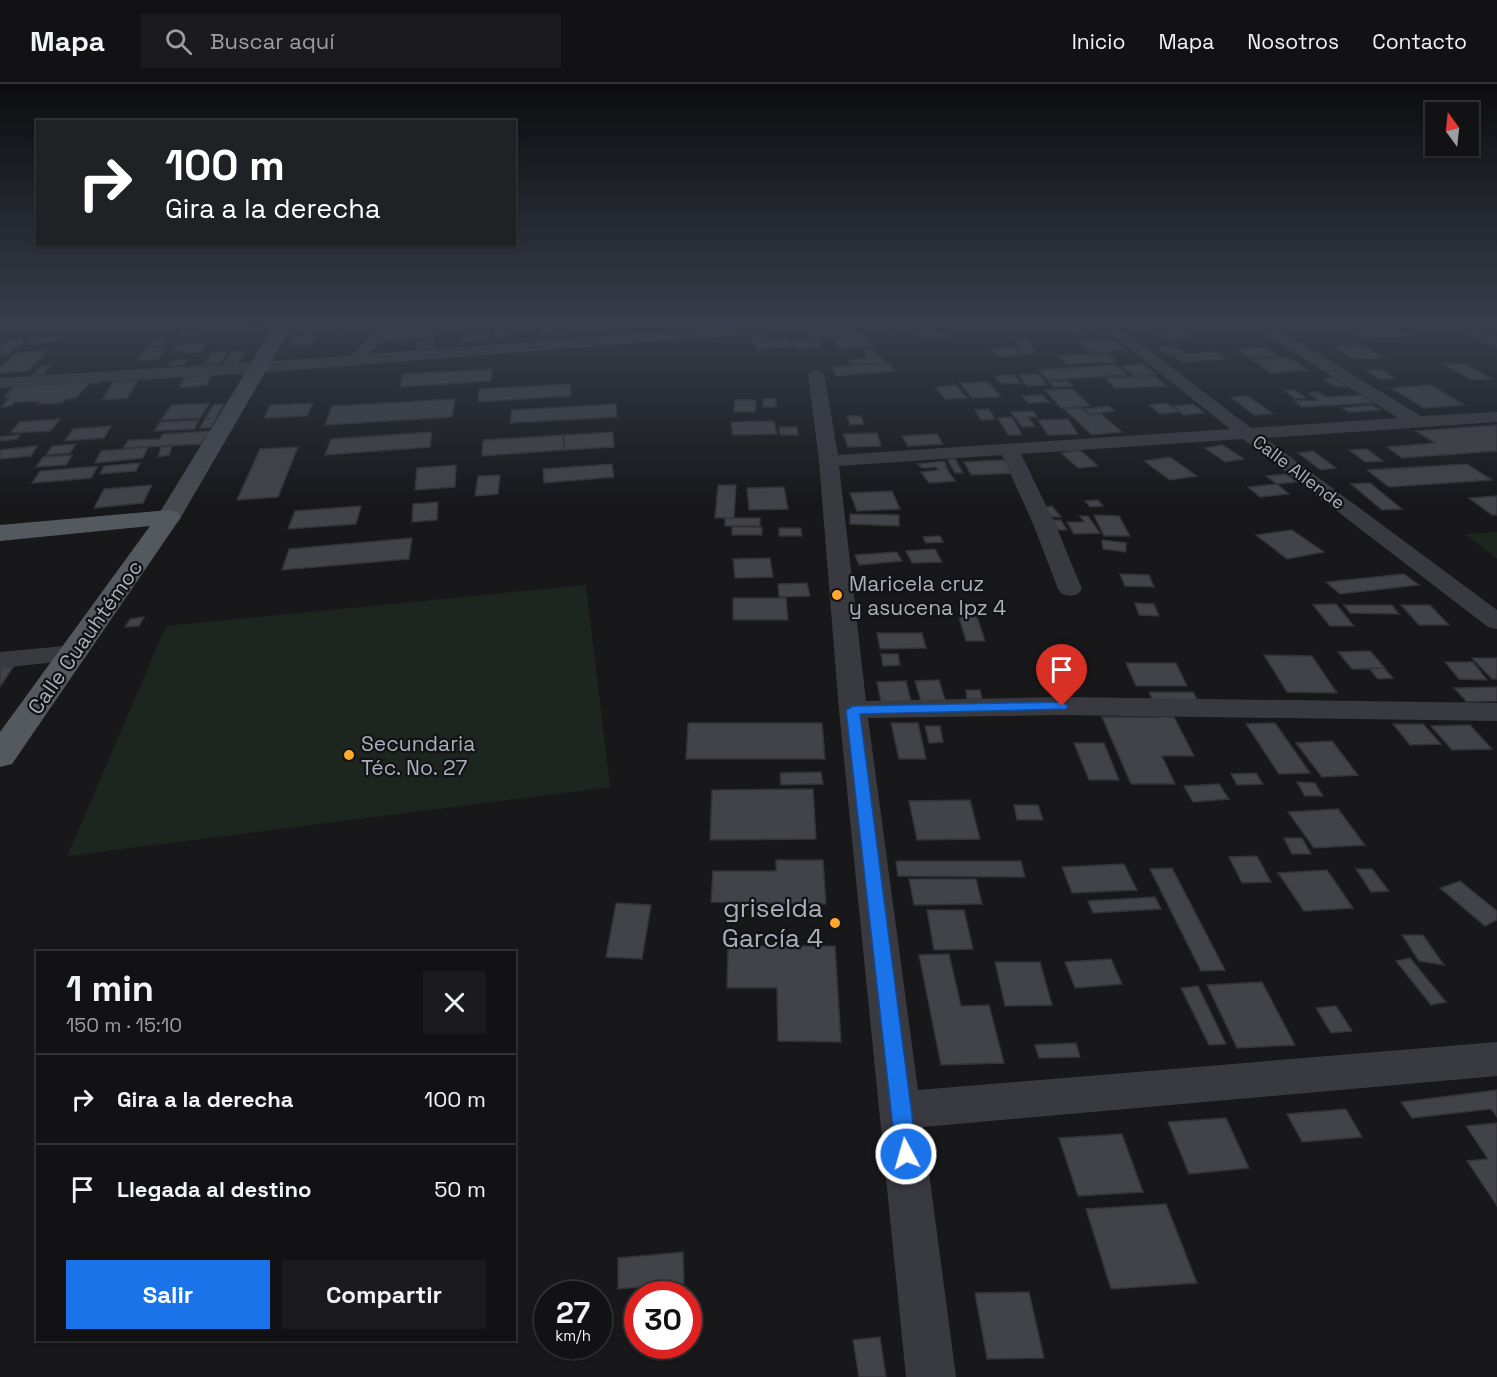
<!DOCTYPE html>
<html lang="es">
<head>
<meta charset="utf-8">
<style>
  :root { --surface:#121214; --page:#1b1b1d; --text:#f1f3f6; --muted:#9c9ea0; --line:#313234; --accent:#1a73e8 }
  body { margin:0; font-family:"Space Grotesk",sans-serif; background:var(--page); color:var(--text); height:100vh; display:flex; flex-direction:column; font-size:22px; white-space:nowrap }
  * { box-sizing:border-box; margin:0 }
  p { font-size:20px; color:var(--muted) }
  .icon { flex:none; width:33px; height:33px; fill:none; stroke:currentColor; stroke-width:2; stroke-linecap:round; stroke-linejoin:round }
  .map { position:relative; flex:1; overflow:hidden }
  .details { position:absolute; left:36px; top:867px; width:480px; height:390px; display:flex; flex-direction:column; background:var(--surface); border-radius:0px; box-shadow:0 2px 4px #0004,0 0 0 2px var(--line) }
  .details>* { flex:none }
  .guide { position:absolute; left:36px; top:36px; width:480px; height:126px; border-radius:0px; box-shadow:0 2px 4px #0004,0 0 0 2px var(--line); background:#202124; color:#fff; overflow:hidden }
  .needle { width:39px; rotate:345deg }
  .buttons { position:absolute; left:1425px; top:18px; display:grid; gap:12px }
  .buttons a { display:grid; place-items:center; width:54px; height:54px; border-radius:0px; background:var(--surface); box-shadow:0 2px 4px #0004,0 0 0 2px var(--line); font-size:30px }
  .speed { position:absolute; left:534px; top:1197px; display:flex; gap:12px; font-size:30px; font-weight:700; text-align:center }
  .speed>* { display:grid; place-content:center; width:78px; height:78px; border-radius:50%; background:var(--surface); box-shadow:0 2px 4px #0004,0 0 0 2px var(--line); line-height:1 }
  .speed small { font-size:15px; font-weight:400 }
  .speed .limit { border:9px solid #d22; background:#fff; color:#111 }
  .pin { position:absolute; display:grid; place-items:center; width:51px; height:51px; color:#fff; margin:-62px -26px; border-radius:50% 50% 50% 0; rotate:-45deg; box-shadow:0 0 6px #0007 }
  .pin .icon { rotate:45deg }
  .me { position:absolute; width:66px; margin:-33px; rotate:354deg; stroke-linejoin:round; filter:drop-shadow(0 0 4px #0008) }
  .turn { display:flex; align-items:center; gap:21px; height:126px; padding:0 30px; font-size:27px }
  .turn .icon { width:78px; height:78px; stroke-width:2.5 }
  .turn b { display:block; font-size:42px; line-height:51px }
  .round { display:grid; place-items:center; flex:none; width:63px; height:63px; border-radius:0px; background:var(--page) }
  .headline { display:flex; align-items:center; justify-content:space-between; height:102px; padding:0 30px }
  h1 { font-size:36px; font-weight:800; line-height:45px }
  .primary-button { display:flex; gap:12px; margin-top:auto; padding:12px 30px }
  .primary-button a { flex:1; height:69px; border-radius:0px; background:var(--accent); color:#fff; font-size:24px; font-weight:800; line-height:69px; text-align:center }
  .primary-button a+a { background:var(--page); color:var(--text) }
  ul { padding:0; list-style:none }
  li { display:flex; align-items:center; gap:18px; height:90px; padding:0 30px; border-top:2px solid var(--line) }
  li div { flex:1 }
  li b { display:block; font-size:22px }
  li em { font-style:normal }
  header { display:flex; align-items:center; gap:36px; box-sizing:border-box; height:84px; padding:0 30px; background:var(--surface); border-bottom:2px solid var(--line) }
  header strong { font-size:28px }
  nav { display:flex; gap:33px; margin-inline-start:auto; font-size:21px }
  .search { width:420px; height:54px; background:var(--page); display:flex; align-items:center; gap:15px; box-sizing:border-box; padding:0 21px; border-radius:0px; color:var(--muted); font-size:22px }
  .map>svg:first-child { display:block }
</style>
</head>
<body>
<header>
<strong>Mapa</strong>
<div class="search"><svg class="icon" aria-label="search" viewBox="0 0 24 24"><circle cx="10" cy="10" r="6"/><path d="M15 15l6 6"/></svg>Buscar aquí</div>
<nav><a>Inicio</a><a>Mapa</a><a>Nosotros</a><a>Contacto</a></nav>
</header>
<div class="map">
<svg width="1497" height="1293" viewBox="0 0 1497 1293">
  <rect width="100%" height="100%" fill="#18181b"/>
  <!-- green -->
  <path fill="#1d261e" d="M1497,448v27l-32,-25z
    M586,501l24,202 -543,69 99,-230z"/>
  <!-- building -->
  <path fill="#424348" stroke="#323237" stroke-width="1.5" d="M214,237h53l-2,2 -54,1z
    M308,237h35l-2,2 -36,1z
    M683,237h21l2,3 -21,1z
    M909,237h45l6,5 -21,2 -4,-4 -22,1z
    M1003,237h15l5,5h-15z
    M1019,237h36l2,2 -21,3 -5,-4z
    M1087,237l15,12 -31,2 -11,-9 -10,1 -4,-3z
    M1121,237h40l10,6 -37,3z
    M1272,237h36l14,8 -34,2z
    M1315,237h19l11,6 -18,1z
    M1468,237h29v7l-10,1z
    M209,239l-2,5 35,-2 -2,5 -58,4 3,-6h9l3,-5z
    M885,239l9,9 -26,2 -9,-10z
    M1228,239l11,6 -27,2 -10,-6z
    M322,240l-6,3 -5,7h-16l5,-7z
    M539,240h22l1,10 -22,1z
    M935,240l13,14 -23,1 -12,-14z
    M855,241l19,21 -34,3 -17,-21z
    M340,242l-1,5 -22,1 1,-4z
    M418,242l-1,12 -36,3 1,-6 7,-1 3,-6z
    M433,243v10l-16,1 1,-10z
    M1396,243l14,9 -49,1 -13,-9z
    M510,244v9l-16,1v-9z
    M823,244l7,8 -19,2 -7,-9z
    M1181,245l13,8 -29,3 -12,-9z
    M316,251l-5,10 -22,1 5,-10z
    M488,251l-2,6 -25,1 2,-6z
    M763,252l3,4 21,-2 7,8 -36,4 -9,-13z
    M61,253l-5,5 -31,2 5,-5z
    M1110,254l15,12 -35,2 -14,-12z
    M166,255l-6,7 -12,1 5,-7z
    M435,255l-1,9 -17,1 1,-9z
    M817,255l5,9 -26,1 -4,-8z
    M1015,255h13l9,15h-13z
    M25,256l-17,15h-8v-8l8,-6z
    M207,258l-6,10 -21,1 2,-3 -9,1 3,-4 9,-1 2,-3z
    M1363,261l21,13 -31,1 -20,-13z
    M1176,262l8,7 -18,1 -9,-7z
    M167,263l-9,12 -21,2 9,-12z
    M1012,263l10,7 -23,3 -9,-8z
    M1264,263l13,9 -26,2 -14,-9z
    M873,266l12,12 -33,3 -4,-5 20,-2 -6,-7z
    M47,267l-19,20 -28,2v-5l16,-15z
    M245,267l-7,12 -14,1 7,-12z
    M227,268l-6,11 -16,1 6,-11z
    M1216,268l10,7 -44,3 -9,-7z
    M1108,269l9,9 -50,2 -9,-8z
    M1288,273l20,13 -37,3 -19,-13z
    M187,276l-3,5 -16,1 3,-5z
    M889,279l7,8 -60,5 -4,-9z
    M1464,279l28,16 -21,1 -27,-16z
    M1143,280l13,10 -22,2 -13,-10z
    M52,281l-9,10h-10l9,-9z
    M1116,281l12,10 -80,5 -10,-10z
    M492,285l-1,12 -91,6 3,-13z
    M1381,285l14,10h-16l-14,-9z
    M212,290l-5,11 -28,3 6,-11z
    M1038,290l9,11 -20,1 -8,-11z
    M1014,291l7,8 -20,1 -7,-8z
    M1155,292l11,10 -51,2 -10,-10z
    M1333,294l13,9h-9l-14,-8z
    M101,296l-2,3 -10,1 -13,14 -10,1 -4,4 -24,1 3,-3 -26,1 -4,4 -10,1 9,-10h-6l10,-11z
    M138,296l-11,18 -25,2 11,-18z
    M1067,297l6,5 -19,1 -5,-5z
    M988,298l13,15 -29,1 -12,-15z
    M570,300l1,12 -93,6 1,-13z
    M956,301l11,13 -22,1 -10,-12z
    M1431,301l33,20 -40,3 -33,-20z
    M1073,305l17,17 -29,2 -16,-18z
    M1284,306h11l11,8 -11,1z
    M1319,308l7,5 35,-2 12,8 -71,4 -8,-6 24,-1 -10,-7z
    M1042,311l7,7 -21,1 -6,-7z
    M1248,312l25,18 -19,1 -23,-18z
    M776,314v9h-13v-8z
    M455,315l-3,18 -127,8 7,-19z
    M735,316h21l-1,12h-21z
    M210,319l-10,15 -39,2 11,-15z
    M313,319l-6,13 -43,2 6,-13z
    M1167,319l11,9 -18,2 -11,-9z
    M214,320h10l-13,23 -11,1 5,-9h6l-6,-1z
    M616,320l1,13 -107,6 2,-13z
    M1193,320l11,9 -20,2 -11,-9z
    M1373,321l7,5 -31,2 -7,-4z
    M1108,322l7,5 -25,3 -6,-5z
    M1081,324l8,7 12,-1 21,18 -30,3 -28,-26z
    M989,325l6,10 -14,1 -6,-10z
    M1033,327l4,6h-9l7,9 -13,1 -11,-15z
    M847,332h14l3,8 -14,1z
    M1012,333l10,18h-14l-10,-17z
    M60,335l-9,12 -41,2 10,-11z
    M1068,335l10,15 -30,1 -10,-15z
    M199,336l-5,9 -40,2 6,-9z
    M774,337l3,13 -44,1 -2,-13z
    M1497,341v26l-95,7 -15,-11 48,-4 -19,-12z
    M111,342l-7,12 -39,3 8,-12z
    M779,343h18l1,8h-18z
    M210,347l-9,13 -78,4 6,-8 30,-1 4,-5z
    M432,348l-2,15 -105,8 6,-16z
    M613,348l1,15 -50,3v-15z
    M877,349l4,13 -33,1 -5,-13z
    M937,350l6,10 -35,2 -6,-10z
    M20,351l-3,4 -17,2v-4z
    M563,351l1,15 -82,6 1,-16z
    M76,360l-6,9 -24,2 6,-9z
    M1223,361l21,14 -19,3 -20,-14z
    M37,362l-6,10 -31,3v-9z
    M172,362l-3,9 -11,2 3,-10z
    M148,363l-5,11 -48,5 6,-12z
    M298,363l-20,50 -41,3 23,-51z
    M1367,365l16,12 -18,1 -16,-12z
    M1080,366l18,16 -20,2 -17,-15z
    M1313,367l23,17 -15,2 -23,-17z
    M72,371l-6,10 -30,2 7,-10z
    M1170,373l27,19 -27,4 -26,-19z
    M955,375l8,14h-8l-7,-13z
    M1004,376l9,13 -42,2 -7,-13z
    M944,377l3,5h-2l10,15 -26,2 -8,-11 18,-2 -3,-3 -14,1 -4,-4z
    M140,379l-4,8 -36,3 4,-8z
    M612,380l2,13 -70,6 -1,-14z
    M1467,380l25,16 -103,7 -22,-17z
    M456,381l-1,22 -40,3 2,-22z
    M98,382l-7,12 -59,5 8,-12z
    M1286,390l11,8 -20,2 -11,-8z
    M500,391l-2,19 -23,2 3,-20z
    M1370,399l32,26 -20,1 -31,-26z
    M1277,400l12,10 -29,3 -12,-10z
    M152,401l-9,18 -49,5 10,-19z
    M718,401h18l-2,33h-19z
    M784,403l4,22 -39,1 -2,-22z
    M892,407l8,18 -43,2 -7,-18z
    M1497,412v19h-5l-23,-17z
    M1098,416l5,6 -13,1 -5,-6z
    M438,418l-1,18 -25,2 1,-18z
    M361,422l-5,18 -68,5 7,-18z
    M1052,422l9,11h-9l-8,-10z
    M850,430l49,1v11l-49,-2z
    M1094,431l25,1 11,20h-26z
    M1080,432h8l12,17 -26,1 -7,-12h17z
    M725,434h35v8h-35z
    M1052,436h9l6,10h-9z
    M732,443h30v8h-30z
    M779,444h22l1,8h-23z
    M1292,446l32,22 -37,7 -31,-24z
    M940,452l3,6 -17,1 -3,-6z
    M412,454l-3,21 -127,11 7,-21z
    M1102,456l24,3v9l-23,-3z
    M935,465l7,13 -30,1 -6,-12z
    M897,468l5,9 -43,4 -4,-10z
    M770,474l3,19 -38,1 -2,-19z
    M1120,490l29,1 5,12 -29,-1z
    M1404,490l15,11 -79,9 -14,-12z
    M807,499l3,13 -31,1 -1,-13z
    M733,514h53l2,22h-55z
    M1135,519l19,1 5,12 -20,-1z
    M1336,520l18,22h-24l-17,-21z
    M1344,521h48l7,9 -49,-1z
    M1401,521h29l19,20h-30z
    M144,533l-5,9 -14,1 5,-8z
    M959,533h18l8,24h-19z
    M877,549h45l4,15 -46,1z
    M1370,567l15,17 -33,1 -14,-17z
    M881,570h17l2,11 -17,1z
    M1264,571l48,1 25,37 -50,-1z
    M1472,574h25v21h-5z
    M1445,578h28l14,18 -28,-1z
    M1126,579h50l11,23h-51z
    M15,580l-15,23v-22z
    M1384,584l9,10 -15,1 -9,-10z
    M939,596l6,20 -24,1 -6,-20z
    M906,597l5,20 -30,1 -4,-20z
    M1497,603v14l-30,1 -13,-14z
    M966,606h14l2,9h-15z
    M1149,608h44l6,11h-45z
    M1102,633h72l20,39h-32l13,28h-44z
    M688,639h134l3,36h-139z
    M891,639h27l8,36h-27z
    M1275,639l35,50 -31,1 -33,-50z
    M1393,640h30l18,20 -31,1z
    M1470,641l22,24 -40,1 -21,-24z
    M925,642h15l3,16 -14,1z
    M1332,657l26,34 -36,2 -26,-34z
    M1074,659h30l15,37h-30z
    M821,688l2,12 -42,1 -1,-12z
    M1256,689l7,11 -26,1 -6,-11z
    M1297,698l18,1 8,13h-18z
    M1219,700l10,15 -36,3 -9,-16z
    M813,705l3,50 -106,1 2,-50z
    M970,716l10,39 -63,1 -8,-39z
    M1014,721h24l5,15h-26z
    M1338,725l27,36 -51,3 -26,-36z
    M1284,754h18l9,16h-19z
    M1257,772l14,26 -29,1 -13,-26z
    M776,776h47l3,44 -115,-2 2,-31h63z
    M896,777h125l4,16 -127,-1z
    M1124,780l13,26 -65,3 -10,-26z
    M1172,784l53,102 -24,1 -51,-102z
    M1356,785h16l17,22 -18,1z
    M1327,786l26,38 -49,3 -26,-38z
    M909,795h67l6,25 -68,1z
    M1460,797l37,30v9l-12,6 -45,-38z
    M1155,813l6,12 -68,4 -5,-12z
    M616,819l35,2 -9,54 -36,-2z
    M927,826h37l9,39 -39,1z
    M1402,851h21l21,30 -25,-4z
    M728,862h107l6,96 -63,-1 -1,-53h-50z
    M949,870l12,52 28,-1 15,58 -63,2 -22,-110z
    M1410,874l36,44 -15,3 -35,-44z
    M1111,875l11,25 -47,4 -10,-26z
    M995,878h45l12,43 -47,1z
    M1262,898l33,63 -58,3 -30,-63z
    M1198,902l28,58 -17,1 -28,-57z
    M1336,922l16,25 -21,2 -15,-25z
    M1076,959l4,14 -41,1 -4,-13z
    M1497,1006v27l-6,-8 -79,9 -11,-16z
    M1346,1025l16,28 -60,5 -15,-28z
    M1226,1034l23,50 -60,6 -21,-52z
    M1497,1039v83l-30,-45 21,-2 -22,-33z
    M1122,1050l21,58 -65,4 -19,-58z
    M1166,1120l31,79 -86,6 -25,-80z
    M683,1168l1,31 -66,6v-31z
    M1029,1208l15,66 -57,1 -12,-66z
    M880,1253l6,40h-27l-6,-37z"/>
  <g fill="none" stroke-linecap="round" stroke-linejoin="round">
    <!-- street -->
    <path fill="#393a40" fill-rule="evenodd" d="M383,237h16l-29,33 433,-33h61l-8,5 -599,47 -257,15v-10l351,-22z
      M1095,237h16l140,107 147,-10 -149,-94 -2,-3h17l157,95 76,-4v10l-232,16 232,172v19l-9,-2 -245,-188 -222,15 35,72 26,63 -4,5 -8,2 -8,-2 -4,-5 -24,-63 -32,-71 -163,11 27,235 196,-4 435,6v18l-435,-6 -194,3 50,372 579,-48v34l-574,51 33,250h-50l-67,-667 -20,-249 -11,-87 8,-5 8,5 14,81 392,-26z
      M1443,237h19l35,17v11l-51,-25z
      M75,561l9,2 4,6 -4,6 -84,9v-16z"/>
    <!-- secondary -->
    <path fill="#474a50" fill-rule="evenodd" d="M277,237h18l-114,196 -3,5 -9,2 -9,-2 -3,-5z"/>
    <!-- primary -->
    <path fill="#54585f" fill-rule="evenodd" d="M169,426l9,2 3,5 -169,247 -12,3v-35l150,-206 -150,15v-16z"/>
  </g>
  <!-- sky -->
  <linearGradient id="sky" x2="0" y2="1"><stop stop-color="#0d0d0f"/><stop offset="0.57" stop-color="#373d4a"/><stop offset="1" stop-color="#373d4a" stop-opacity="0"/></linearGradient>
  <rect width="1497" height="418" fill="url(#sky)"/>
  <!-- route -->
  <path fill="#1a73e8" stroke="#114b97" stroke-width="1.5" d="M1062,618l6,4 -2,3 -206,5 57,440 -3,7 -8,3 -7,-3 -3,-7 -50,-444 7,-4z"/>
  <!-- markers -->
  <g fill="#ffa92c" stroke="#131316" stroke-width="2">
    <circle cx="837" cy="511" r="6"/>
    <circle cx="349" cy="671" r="6"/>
    <circle cx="835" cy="839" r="6"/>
  </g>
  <g text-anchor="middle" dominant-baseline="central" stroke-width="4.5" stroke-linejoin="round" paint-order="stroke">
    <!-- far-street labels -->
    <g font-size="18" fill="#a9b0bb" stroke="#131316">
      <text transform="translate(1299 388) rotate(37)">Calle Allende</text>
    </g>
    <!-- poi labels -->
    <g font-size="21" fill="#a9b0bb" stroke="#131316" text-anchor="start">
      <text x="849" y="499">Maricela cruz<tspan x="849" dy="24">y asucena lpz 4</tspan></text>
      <text x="361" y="659">Secundaria<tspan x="361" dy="24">Téc. No. 27</tspan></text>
    </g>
    <!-- street labels -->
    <g font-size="21" fill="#a9b0bb" stroke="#131316">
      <text transform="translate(85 553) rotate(-55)">Calle Cuauhtémoc</text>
    </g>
    <!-- near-poi labels -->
    <g font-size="26" fill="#a9b0bb" stroke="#131316" text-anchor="end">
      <text x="823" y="824">griselda<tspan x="823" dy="30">García 4</tspan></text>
    </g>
  </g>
</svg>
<div class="buttons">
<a><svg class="needle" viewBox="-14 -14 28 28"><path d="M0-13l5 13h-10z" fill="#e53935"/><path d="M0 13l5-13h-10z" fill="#9c9ea0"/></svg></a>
</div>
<div class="speed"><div>27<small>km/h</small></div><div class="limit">30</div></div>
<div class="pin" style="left:1062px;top:622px;background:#d93025"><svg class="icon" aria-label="arrive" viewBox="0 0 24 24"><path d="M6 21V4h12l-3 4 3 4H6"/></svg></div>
<svg class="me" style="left:906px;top:1070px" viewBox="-20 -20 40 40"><circle r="17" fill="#1a73e8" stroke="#fff" stroke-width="3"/><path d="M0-11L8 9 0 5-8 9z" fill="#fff"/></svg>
<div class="guide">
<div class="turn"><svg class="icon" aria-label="right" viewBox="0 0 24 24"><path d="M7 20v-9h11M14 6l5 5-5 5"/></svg><div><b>100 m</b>Gira a la derecha</div></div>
</div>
<section class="details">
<div class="headline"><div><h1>1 min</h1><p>150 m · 15:10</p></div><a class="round"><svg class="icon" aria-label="close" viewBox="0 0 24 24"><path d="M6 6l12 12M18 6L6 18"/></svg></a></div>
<ul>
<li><svg class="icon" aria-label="right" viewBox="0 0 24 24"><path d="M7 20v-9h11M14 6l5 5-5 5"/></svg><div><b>Gira a la derecha</b></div><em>100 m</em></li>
<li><svg class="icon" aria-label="arrive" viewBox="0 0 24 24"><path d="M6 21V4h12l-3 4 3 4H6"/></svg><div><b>Llegada al destino</b></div><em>50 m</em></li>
</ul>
<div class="primary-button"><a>Salir</a><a>Compartir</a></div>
</section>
</div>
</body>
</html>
